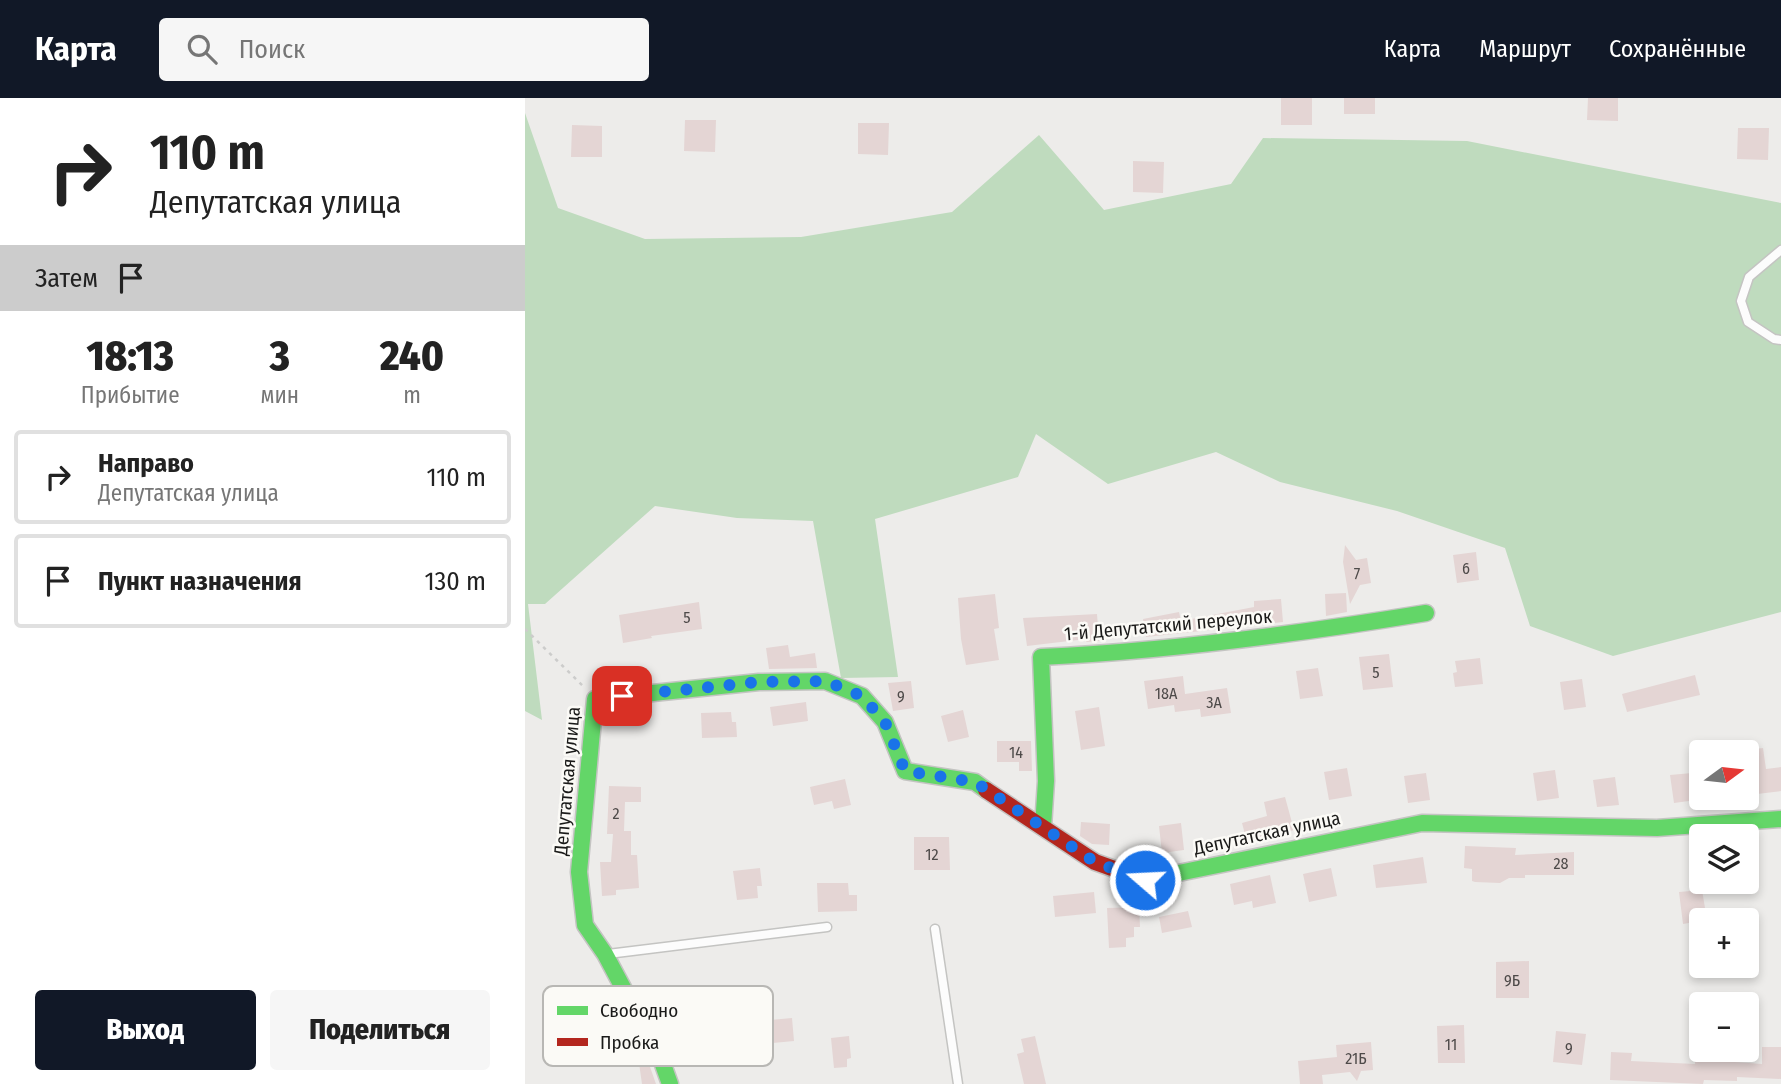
<!DOCTYPE html>
<html lang="ru">
<head>
<meta charset="utf-8">
<style>
  :root { --surface:#fff; --page:#f6f6f6; --text:#222; --muted:#767676; --line:#e0e0e0; --accent:#111827 }
  body { margin:0; font-family:"Fira Sans Condensed",sans-serif; background:var(--page); color:var(--text); height:100vh; display:flex; flex-direction:column; font-size:26px; white-space:nowrap }
  * { box-sizing:border-box; margin:0 }
  p { font-size:23px; color:var(--muted) }
  .icon { flex:none; width:38px; height:38px; fill:none; stroke:currentColor; stroke-width:2; stroke-linecap:round; stroke-linejoin:round }
  .map { position:relative; flex:1; overflow:hidden }
  .side { display:flex; flex-direction:column; background:var(--surface); width:525px }
  .side>* { flex:none }
  .hud { background:#fff; color:var(--text); overflow:hidden }
  .needle { width:46px; rotate:75deg }
  .fabs { position:absolute; left:1164px; top:642px; display:grid; gap:14px }
  .fabs a { display:grid; place-items:center; width:70px; height:70px; border-radius:7px; background:var(--surface); box-shadow:0 4px 10px #0003; font-size:35px }
  .pin { position:absolute; display:grid; place-items:center; width:60px; height:60px; color:#fff; margin:-30px; border-radius:14px; box-shadow:0 4px 10px #0006 }
  .me { position:absolute; width:77px; margin:-38px; rotate:289deg; stroke-linejoin:round; filter:drop-shadow(0 0 5px #0008) }
  .turn { display:flex; align-items:center; gap:24px; height:147px; padding:0 35px; font-size:32px }
  .turn .icon { width:91px; height:91px; stroke-width:2.5 }
  .turn b { display:block; font-size:49px; line-height:60px }
  .then { display:flex; align-items:center; height:66px; padding:0 35px; background:#0003; gap:14px; font-size:26px }
  .eta { display:flex; justify-content:space-evenly; align-items:center; height:119px; text-align:center }
  .eta b { font-size:42px; font-weight:800; line-height:49px }
  .cta { display:flex; gap:14px; margin-top:auto; padding:14px 35px }
  .cta a { flex:1; height:80px; border-radius:7px; background:var(--accent); color:#fff; font-size:28px; font-weight:800; line-height:80px; text-align:center }
  .cta a+a { background:var(--page); color:var(--text) }
  ul { padding:0; list-style:none }
  li { display:flex; align-items:center; gap:21px; height:94px; margin:0 14px 10px; padding:0 21px; border:4px solid var(--line); border-radius:7px }
  li div { flex:1 }
  li b { display:block; font-size:26px }
  li em { font-style:normal }
  header { display:flex; align-items:center; gap:42px; box-sizing:border-box; height:98px; padding:0 35px; background:var(--accent); color:#fff }
  header strong { font-size:33px }
  nav { display:flex; gap:38px; margin-inline-start:auto; font-size:24px }
  .search { width:490px; height:63px; background:var(--page); display:flex; align-items:center; gap:18px; box-sizing:border-box; padding:0 24px; border-radius:7px; color:var(--muted); font-size:26px }
  main { display:flex; flex:1; min-height:0 }
  .map>svg:first-child { display:block }
</style>
</head>
<body>
<header>
<strong>Карта</strong>
<div class="search"><svg class="icon" aria-label="search" viewBox="0 0 24 24"><circle cx="10" cy="10" r="6"/><path d="M15 15l6 6"/></svg>Поиск</div>
<nav><a>Карта</a><a>Маршрут</a><a>Сохранённые</a></nav>
</header>
<main>
<section class="side">
<div class="hud">
<div class="turn"><svg class="icon" aria-label="right" viewBox="0 0 24 24"><path d="M7 20v-9h11M14 6l5 5-5 5"/></svg><div><b>110 m</b>Депутатская улица</div></div>
<div class="then">Затем<svg class="icon" aria-label="arrive" viewBox="0 0 24 24"><path d="M6 21V4h12l-3 4 3 4H6"/></svg></div>
</div>
<div class="eta">
<div><b>18:13</b><p>Прибытие</p></div>
<div><b>3</b><p>мин</p></div>
<div><b>240</b><p>m</p></div>
</div>
<ul>
<li><svg class="icon" aria-label="right" viewBox="0 0 24 24"><path d="M7 20v-9h11M14 6l5 5-5 5"/></svg><div><b>Направо</b><p>Депутатская улица</p></div><em>110 m</em></li>
<li><svg class="icon" aria-label="arrive" viewBox="0 0 24 24"><path d="M6 21V4h12l-3 4 3 4H6"/></svg><div><b>Пункт назначения</b></div><em>130 m</em></li>
</ul>
<div class="cta"><a>Выход</a><a>Поделиться</a></div>
</section>
<div class="map">
<svg width="1256" height="986" viewBox="0 0 1256 986">
  <rect width="100%" height="100%" fill="#edecea"/>
  <!-- green -->
  <path fill="#bfdbbe" d="M0,15l33,95 87,31 156,-2 151,-25 87,-77 65,75 127,-26 32,-46 204,3 314,62v409l-168,44 -83,-30 -25,-78 -108,-37 -117,-29 -64,-30 -108,32 -72,-50 -18,43 -143,42 23,158 -57,1 -28,-157 -76,-3 -82,-12 -110,98h-17l14,116 -17,-9z"/>
  <!-- building -->
  <path fill="#e4d5d4" d="M756,0h31v27h-31z
    M819,0h31v16h-31z
    M1063,0h30v23l-31,-1z
    M160,22h31l-1,32 -31,-1z
    M333,25h31l-1,32 -30,-1z
    M47,27l30,1v31h-31z
    M1213,30h31l-1,32 -31,-1z
    M608,63l31,1 -1,31 -30,-1z
    M820,447l11,15 11,-2 4,25 -11,2 -10,19 -7,-42z
    M951,454l3,28 -22,3 -4,-28z
    M821,495l1,19 -21,4 -1,-22z
    M470,496l4,34 -5,1 5,31 -33,5 -5,-26 -3,-41z
    M756,501l2,23 -137,15 -3,-18 36,-7 2,9 73,-14v-6z
    M174,504l3,27 -51,7 1,2 -29,5 -4,-28z
    M572,516l2,27 -13,1v-3l-59,7 -4,-28z
    M263,547l2,12 25,-4 2,15 -48,1 -3,-21z
    M864,556l4,33 -30,3 -4,-33z
    M955,560l3,26 -28,3 -2,-14 4,-1 -2,-11z
    M793,570l5,28 -23,3 -4,-28z
    M1170,577l5,20 -73,17 -5,-18z
    M658,578l2,18 42,-6 4,25 -30,4 -1,-8 -25,3 -1,-7 -26,4 -4,-28z
    M1057,581l4,28 -22,3 -4,-28z
    M386,583l3,27 -21,3 -5,-28z
    M281,604l2,19 -35,5 -3,-19z
    M574,609l6,39 -24,4 -6,-39z
    M438,612l6,27 -21,5 -7,-26z
    M206,614l1,10h4l1,15 -35,1 -1,-25z
    M472,643h34l1,30h-13v-9h-22z
    M1238,650l3,21 15,-2v24l-32,4 -2,-45z
    M822,670l5,28 -23,4 -5,-28z
    M1030,672l4,28 -22,3 -4,-28z
    M901,675l4,27 -22,3 -4,-27z
    M1167,675l4,27 -22,3 -4,-28z
    M1090,679l4,28 -22,2 -4,-27z
    M320,681l6,26 -17,4 -2,-8 -18,4 -4,-18z
    M84,688l32,1v15h-16l-1,29h7v24h6l2,33 -23,2v5l-14,1 -2,-34h11l2,-28h-6z
    M760,699l9,33 -47,12 -5,-19 25,-7 -3,-14z
    M556,724l29,2 -1,21 -17,-1 -12,-8z
    M656,725l3,27 -22,3 -3,-27z
    M389,739h35l1,33h-36z
    M940,748l51,2 -1,7 59,-3v23h-49v3h-16l-9,5 -25,-1 -3,-1v-12l-8,-1z
    M898,759l4,26 -51,5 -3,-23z
    M235,770l2,18h-5l1,12 -21,2 -4,-29z
    M806,770l6,28 -28,6 -6,-28z
    M745,777l6,28 -23,5 -1,-7 -18,4 -4,-21z
    M292,785h31l1,12h8v16l-39,1z
    M1177,792l5,30 -24,4 -4,-32z
    M569,794l2,21 -41,4 -2,-21z
    M614,809l1,20h-6v10l-8,1v9l-17,1 -2,-40z
    M663,813l4,16 -30,6 -3,-16z
    M1004,863v37h-33v-36z
    M267,920l2,23 -33,3 -2,-23z
    M939,927l1,38h-27l-1,-37z
    M1031,933l30,3 -4,31 -29,-3z
    M324,938l2,22 -4,1v8l-13,1 -3,-30z
    M510,938l11,48h-22l-7,-30 7,-2 -3,-13z
    M846,944l2,28 -12,1 -4,10 -7,-9 -28,3 1,9h-23l-2,-23 39,-4 -1,-12z
    M1237,949h19v32l-44,-2v4l-33,-1 -1,4 -93,-4 1,-28 21,1 -1,8 64,3v-5l67,5z
    M122,963l2,3 7,20h-14l-3,-21z"/>
  <g fill="none" stroke-linecap="round" stroke-linejoin="round">
    <defs>
      <path id="lane" d="M1256,152l-32,27 -8,24 7,21 26,17 7,1
        M410,831l23,155
        M83,856l219,-27"/>
      <path id="fast" d="M518,729l3,-46 -5,-124c130,-6 257,-23 385,-44
        M639,778l258,-53 235,5 124,-9
        M145,986l-9,-25 -56,-105 -20,-29 -6,-53 16,-173 164,-17 66,-1 37,15 23,26 20,49 70,11 11,8"/>
      <path id="jam" d="M461,692l109,72 50,18 19,-4"/>
    </defs>
    <!-- lane casing -->
    <use href="#lane" stroke="#c4c4c2" stroke-width="11"/>
    <!-- fast casing -->
    <use href="#fast" stroke="#c4c4c2" stroke-width="19"/>
    <!-- jam casing -->
    <use href="#jam" stroke="#c4c4c2" stroke-width="19"/>
    <!-- path -->
    <path stroke="#cccccb" stroke-width="2.5" stroke-dasharray="3.5 5" stroke-linecap="butt" d="M0,531l58,57"/>
    <!-- lane -->
    <use href="#lane" stroke="#fcfcfc" stroke-width="8"/>
    <!-- fast -->
    <use href="#fast" stroke="#63d668" stroke-width="16"/>
    <!-- jam -->
    <use href="#jam" stroke="#b3261e" stroke-width="16"/>
  </g>
  <g fill="none" stroke-linecap="round" stroke-linejoin="round">
    <!-- route -->
    <path stroke="#1a73e8" stroke-width="12" stroke-dasharray="0 21.6" d="M97,598l137,-14 66,-1 37,15 23,26 20,49 70,11 120,80 50,18"/>
  </g>
  <g text-anchor="middle" dominant-baseline="central" stroke-width="5" stroke-linejoin="round" paint-order="stroke">
    <!-- number labels -->
    <g font-size="16" fill="#4e4a49">
      <text x="941" y="470">6</text>
      <text x="832" y="475">7</text>
      <text x="162" y="519">5</text>
      <text x="851" y="574">5</text>
      <text x="641" y="595">18А</text>
      <text x="376" y="598">9</text>
      <text x="689" y="604">3А</text>
      <text x="491" y="654">14</text>
      <text x="91" y="715">2</text>
      <text x="407" y="756">12</text>
      <text x="1036" y="765">28</text>
      <text x="987" y="882">9Б</text>
      <text x="926" y="946">11</text>
      <text x="1044" y="950">9</text>
      <text x="831" y="960">21Б</text>
    </g>
    <!-- street labels -->
    <g font-size="19" fill="#1a1a19" stroke="#fbfaf6">
      <text transform="translate(643 527) rotate(-5)">1-й Депутатский переулок</text>
      <text transform="translate(42 683) rotate(-85)">Депутатская улица</text>
      <text transform="translate(742 735) rotate(-12)">Депутатская улица</text>
    </g>
  </g>
  <!-- legend -->
  <rect x="18" y="888" width="230" height="80" rx="10" fill="#fbfaf6" stroke="#b8b7b4" stroke-width="2"/>
  <rect x="32" y="908" width="31" height="9" fill="#63d668"/>
  <rect x="32" y="940" width="31" height="8" fill="#b3261e"/>
  <g font-size="19" fill="#1a1a19">
    <text x="75" y="919">Свободно</text>
    <text x="75" y="951">Пробка</text>
  </g>
</svg>
<div class="fabs">
<a><svg class="needle" viewBox="-14 -14 28 28"><path d="M0-13l5 13h-10z" fill="#e53935"/><path d="M0 13l5-13h-10z" fill="#767676"/></svg></a>
<a><svg class="icon" aria-label="layers" viewBox="0 0 24 24"><path d="M12 4l9 5-9 5-9-5zM3 14l9 5 9-5"/></svg></a>
<a>+</a>
<a>−</a>
</div>
<div class="pin" style="left:97px;top:598px;background:#d93025"><svg class="icon" aria-label="arrive" viewBox="0 0 24 24"><path d="M6 21V4h12l-3 4 3 4H6"/></svg></div>
<svg class="me" style="left:620px;top:782px" viewBox="-20 -20 40 40"><circle r="17" fill="#1a73e8" stroke="#fff" stroke-width="3"/><path d="M0-11L8 9 0 5-8 9z" fill="#fff"/></svg>
</div>
</main>
</body>
</html>
